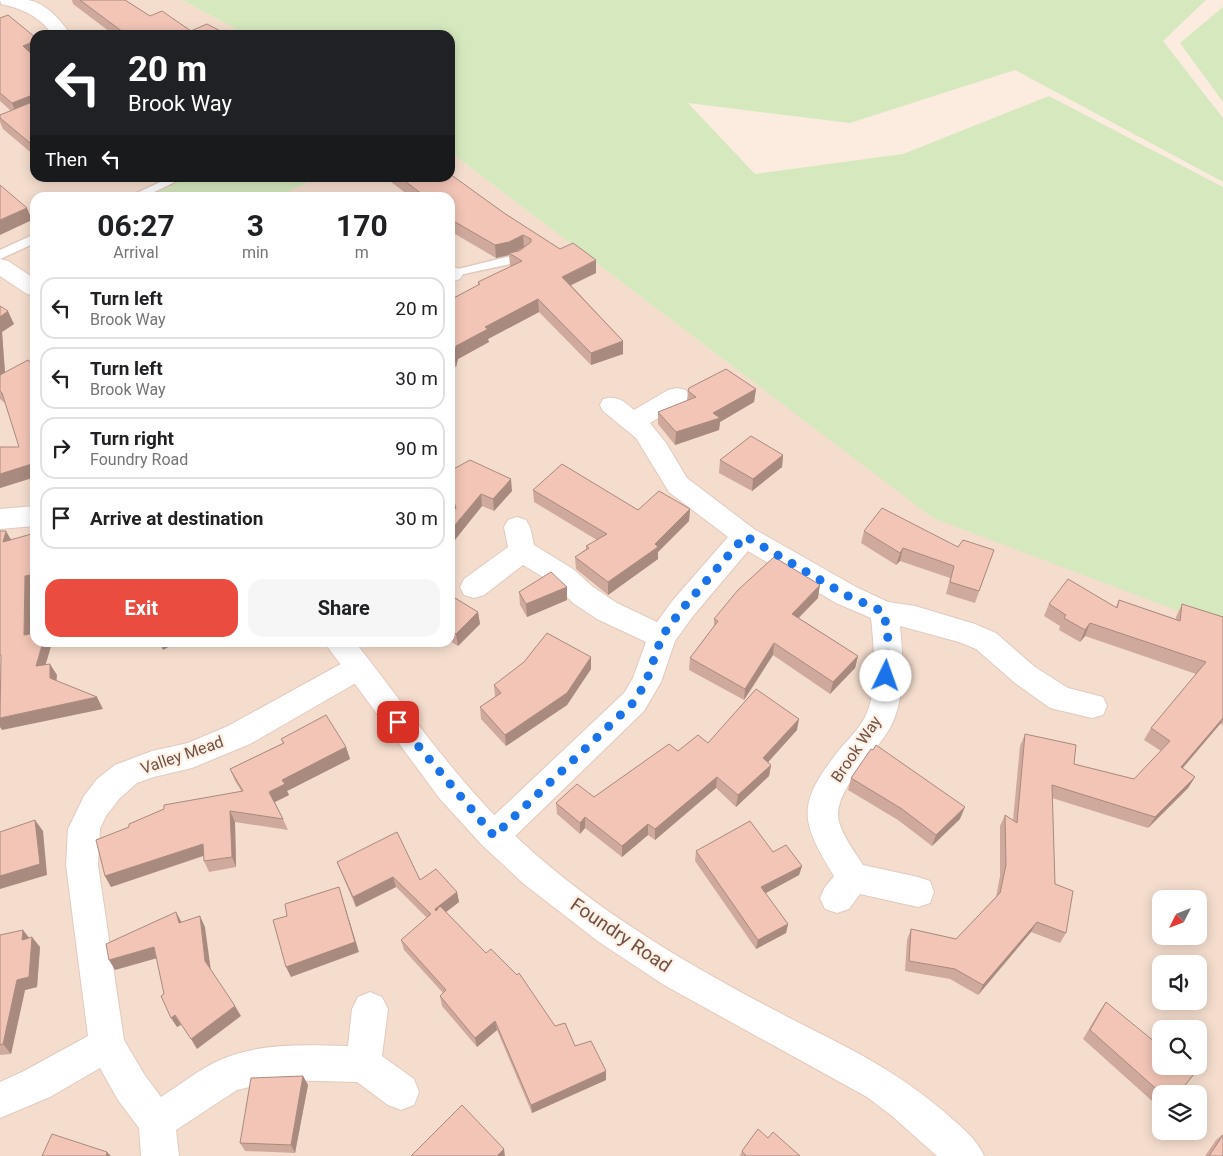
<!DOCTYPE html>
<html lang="en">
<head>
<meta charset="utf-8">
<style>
  :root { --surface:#fff; --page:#f6f6f6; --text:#202124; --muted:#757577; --line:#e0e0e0; --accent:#ea4d40 }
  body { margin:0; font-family:Roboto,sans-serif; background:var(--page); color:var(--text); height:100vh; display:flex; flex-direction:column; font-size:19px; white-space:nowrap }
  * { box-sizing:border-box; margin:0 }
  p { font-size:16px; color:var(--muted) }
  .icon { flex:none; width:28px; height:28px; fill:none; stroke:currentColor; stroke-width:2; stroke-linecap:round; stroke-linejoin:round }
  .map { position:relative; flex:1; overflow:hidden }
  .drawer { position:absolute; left:30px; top:192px; width:425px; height:455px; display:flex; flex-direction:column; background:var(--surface); border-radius:15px; box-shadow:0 2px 12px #0003 }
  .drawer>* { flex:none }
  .banner { position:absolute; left:30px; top:30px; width:425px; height:152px; border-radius:15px; box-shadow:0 2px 12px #0003; background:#202124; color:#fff; overflow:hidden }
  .needle { width:32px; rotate:228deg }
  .tools { position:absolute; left:1152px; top:890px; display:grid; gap:10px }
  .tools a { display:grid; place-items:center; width:55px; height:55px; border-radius:10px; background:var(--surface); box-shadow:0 2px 12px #0003; font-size:25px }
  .pin { position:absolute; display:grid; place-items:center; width:42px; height:42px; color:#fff; margin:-21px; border-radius:10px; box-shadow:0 2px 8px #0006 }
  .me { position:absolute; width:55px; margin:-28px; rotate:3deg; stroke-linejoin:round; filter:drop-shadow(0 0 4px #0008) }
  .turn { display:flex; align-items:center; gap:18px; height:105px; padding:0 15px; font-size:22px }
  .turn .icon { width:65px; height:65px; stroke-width:2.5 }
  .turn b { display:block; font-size:35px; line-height:42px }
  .then { display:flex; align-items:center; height:48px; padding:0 15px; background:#0003; gap:10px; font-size:19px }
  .eta { display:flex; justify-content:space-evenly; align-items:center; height:85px; text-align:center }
  .eta b { font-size:30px; font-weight:700; line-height:35px }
  .primary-button { display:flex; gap:10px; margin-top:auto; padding:10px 15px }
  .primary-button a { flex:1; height:58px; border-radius:15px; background:var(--accent); color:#fff; font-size:20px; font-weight:700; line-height:58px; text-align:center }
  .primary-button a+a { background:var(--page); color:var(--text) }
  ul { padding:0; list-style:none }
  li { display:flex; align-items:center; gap:15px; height:62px; margin:0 10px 8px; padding:0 5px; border:2px solid var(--line); border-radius:15px }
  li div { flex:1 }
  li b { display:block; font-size:19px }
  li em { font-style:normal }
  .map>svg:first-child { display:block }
</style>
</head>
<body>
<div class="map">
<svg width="1223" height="1156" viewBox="0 0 1223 1156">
  <rect width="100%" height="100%" fill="#fcecdf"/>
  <!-- residential -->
  <path fill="#f4ddcd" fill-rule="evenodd" d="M0,0h182l65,35h-212v143h146l-43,19 -103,1v47l-7,3 7,5v389h415v-444l-173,-1 41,-19h132v-26l330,250 443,226v528h-1223zM1161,899h38v37h-38zM1161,964h38v37h-38zM1161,1029h38v37h-38zM1161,1094h38v37h-38z"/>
  <!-- green -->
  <path fill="#d6e9be" d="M182,0h1024l-43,41 60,77v64l-208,-112 -165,53 -162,-20 67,71 148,-20 146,-58 174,91v441l-290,-110 -483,-366v-117h-203z
    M1223,7v95l-43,-59z
    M181,178h137l-41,19 -139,1z"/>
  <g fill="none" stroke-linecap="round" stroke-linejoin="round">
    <defs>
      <path id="lane" d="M169,178h14l-41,20h-16z
        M35,234v9l-35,16v-9z
        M525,249l6,4 -12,9 -69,15v-6l61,-15z"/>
      <path id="street" d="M0,0c9,0 19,0 28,0 19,3 33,21 43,35h-18c-14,-19 -30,-26 -52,-31z
        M452,267l8,2 3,5 -3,5 -10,3v-14z
        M677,388l9,2 3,6 -3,6 -36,21 16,20 21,35 67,51 102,58 32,15 27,4 60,18 21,9 39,34 33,21 35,9 4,9 -4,9 -11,3 -42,-10 -35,-25 -39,-34 -17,-7 -59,-16c3,31 6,68 -8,98 -13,28 -61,66 -53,98 5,16 16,30 24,43l55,12 12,4 4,11 -4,11 -12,4 -58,-13 -11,15 -12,4 -12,-4 -5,-11 5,-11 9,-11c-35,-57 -37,-72 5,-126 9,-10 20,-21 26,-33 13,-24 9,-72 6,-99l-35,-15 -88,-52 -55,65 -18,25 -14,41 -17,29 -139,135 -11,4 -11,-4 -5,-10 5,-10 141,-133 9,-15 13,-36 -49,-23 -24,-16 -20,-20 -30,-18 -39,30 -10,3 -10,-3 -4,-8 4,-8 44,-32 -4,-20 4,-7 9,-3 9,3 4,7 4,18 39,24 20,18 24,16 40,19 16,-22 55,-63 -59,-45 -33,-54 -33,-27 -3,-6 3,-6c14,-4 21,2 31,11l34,-20z
        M35,506v20l-35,3v-20z
        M358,656l10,4 5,8 -5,8 -118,68 -58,24 -38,9 -17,6 -18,16 -13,17 -6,13 -2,36 26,175 20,34 17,23c19,-12 38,-28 59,-37 42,-18 83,-15 128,-14l4,-37 6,-12 12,-5 12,5 6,12 -6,47 32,23 5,13 -5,13 -13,5 -13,-5 -31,-23 -77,-2 -43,10 -61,40 3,26h-38l-2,-28 -21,-28 -18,-32 -50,29 -50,21v-36l24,-11 64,-35 -22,-171 2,-36 16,-33 13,-17 18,-14 37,-14 36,-8 40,-17 120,-66z"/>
      <path id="secondary" d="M0,259l8,2 27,18v17l-8,-2 -27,-18z
        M324,642h31c49,62 93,127 149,183 89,88 203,151 313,207 52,26 88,46 132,84 14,13 28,23 35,40h-47l-45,-40 -25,-19 -203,-112 -65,-43 -75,-58 -42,-39 -42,-46z"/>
    </defs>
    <!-- lane casing -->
    <use href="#lane" stroke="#e2c9be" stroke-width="3"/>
    <!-- street casing -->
    <use href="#street" stroke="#e2c9be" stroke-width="2"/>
    <!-- secondary casing -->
    <use href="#secondary" stroke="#e7c9bb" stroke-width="2"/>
    <!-- lane -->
    <use href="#lane" fill="#fff" fill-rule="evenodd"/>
    <!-- street -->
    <use href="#street" fill="#fff" fill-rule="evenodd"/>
    <!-- secondary -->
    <use href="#secondary" fill="#fff" fill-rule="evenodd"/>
  </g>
  <!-- wall -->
  <path fill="#d0a99d" d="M72,0h53l25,16 41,15 37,4h-114l-41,-31z
    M0,18l35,19v18l-2,1 2,1v99l-32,-27 -3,-7v-7l11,-4 -11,-10z
    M386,178h64l110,71 36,11v13l-25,12 52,56v13l-32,11 -52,-53 -51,27 1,3 -31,17 -2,8 -6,-1v-66l28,-15v-3l33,-15 -1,-1 -1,-11 -13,3 -46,-27v-33h-38z
    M0,306l14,18 -12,8 3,40 30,-6v111l-35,11v-41h19l-13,-43 -6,-5z
    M756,389l-2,13 -34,20 -1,8 -44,15 -17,-21v-12l29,-11 1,-10z
    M783,455l-1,12 -30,24 -33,-18 1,-13z
    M450,471l62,20 -18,20 -12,-5 -32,40v-42l4,4 -4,-17z
    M533,490l105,20 52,-1 -1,12 -31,31v7l-50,36 -32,-26 -1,-12 11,-8v-3l11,-6 -63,-38z
    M864,531l94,16 36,3 -19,53 -29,-9 4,-16 -50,-17 -4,4 -35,-22z
    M519,592l48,8 -40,17 -7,-12z
    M450,595l28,17 2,12 -22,22 -8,-5z
    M818,598l-19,20 59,38 -3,12 -25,26 -57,-39 -29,45 -55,-30 1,-12 24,-31v-8z
    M1119,600l57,19v-2l6,-13 41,13v108l-3,-1 -37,44 12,9 -7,11 -40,40 -96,-30 3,86 11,49 -6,10 -29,-11 -53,63 -28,-16 -45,-8 2,-31 4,-11 45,10 40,-42 4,-21v-50l5,-11 8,5 7,-74 5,-12 49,30 60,15 27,-28 -17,-11 7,-12 45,-54 -111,-38 -5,6 -21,-12 1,-4 -16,-10 5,-12 67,3z
    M591,669l-24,36 -61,41 -25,-27 -1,-12 15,-10 -1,-12z
    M797,730l-29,32 3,3 -2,11 -33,31 -20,-19 -61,52 -7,-5 -26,22 -37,-29 -5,6 -23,-20 -1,-11 38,-6 84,-46 30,-8z
    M281,739l65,8 4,12 -63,32 2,4 -14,7 8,17 5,11 -53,-8 1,45 -27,5 -5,-11v-5l-93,31 -6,-11 137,-84 -7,-11 -5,-12 53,-26z
    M851,778l109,41 -28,27 -34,-26 -50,-30z
    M696,851l77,1 29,14 -3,9 -34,18 23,31 -2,9 -30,16 -61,-88z
    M337,862l83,18 37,12 2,10 -13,10 109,114 20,20 31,34 -74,33 -35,-83 -20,17 -35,-41 -2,-10 3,-3 -39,-43 -3,-10 26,-22 -31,-31 -40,20 -15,-35z
    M0,935l29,3 11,9 -3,40 -12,3 -14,64 -11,1z
    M1106,1002l55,92v15l-78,-70 16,-27z
    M303,1076l5,9 -13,68 -50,-2 -5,-8z
    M1223,1134v22h-18l11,-16z
    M768,1138l32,18h-60l2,-5z"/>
  <!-- shaded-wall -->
  <path fill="#a98a7f" d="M35,41v14l-8,3 -4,-12z
    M35,94v14l-18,7 -5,-12z
    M27,208l5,12 -32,15v-15z
    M523,235l1,12 -14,7 -1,-1v2l-13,3 -1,-13z
    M596,260v13l-33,16 -1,-12z
    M538,299l1,13 -51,27 1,3 -31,17 -2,8 -2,-13 2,-8 29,-19z
    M8,311l6,13 -12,8 4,55 -6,-12v-58z
    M623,341v13l-32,11v-12z
    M756,389l-2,13 -34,20 -1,8 -44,15 1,-13 37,-19z
    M783,455l-1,12 -30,24 1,-12z
    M35,463v14l-35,11v-14z
    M511,479l1,12 -18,20 -1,-12z
    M481,494l1,12 -32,40v-15z
    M690,509l-1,12 -31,31v7l-50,36v-13l47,-38z
    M6,531l7,12 -10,-1z
    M903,548l-3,13 -4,4 4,-12z
    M35,574v13l-4,1 -1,59 -6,-12 1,-59z
    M820,585l-2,13 -28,28 2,-12z
    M567,587v13l-40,17 -1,-13z
    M478,612l2,12 -22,22 -2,-12z
    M1090,623l-5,13 -5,6 5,-12z
    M43,642h9v1l-10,34 -6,-11z
    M159,642h19l-15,8z
    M774,643l-1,12 -29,45 1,-11z
    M858,656l-3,12 -25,26 3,-12z
    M591,657v12l-24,36 -61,41 -1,-11z
    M50,664l7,11 -1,15 -6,-12z
    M97,697l6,12 -101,21 -2,-3v-9z
    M1223,718v1l-3,5 -46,54 7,-11z
    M799,719l-2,11 -36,40 2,-12z
    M346,747l4,12 -63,32 2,4 -16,8 -4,-11 13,-12z
    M771,765l-2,11 -33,31 2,-12z
    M717,777l-1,11 -61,52v-11z
    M1195,777l-7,11 -40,40 7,-11z
    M965,807l-5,12 -28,27 4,-11z
    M230,811l5,11 1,45 -4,-10z
    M585,817v11l-5,6v-11z
    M35,820l8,11 4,44 -47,14v-13z
    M648,824v11l-26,22v-11z
    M203,844l5,10 -97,33 -6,-11z
    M802,866l-3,9 -40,22 2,-10z
    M393,877l3,10 -40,20 -3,-10z
    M339,887l20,65 -68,25 -5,-10z
    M457,892l2,10 -22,17 -2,-10z
    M176,912l6,11h-3z
    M200,916l5,11 6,44 -6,-10z
    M1037,922l-6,10 -53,63 5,-10z
    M788,924l-2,9 -30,16 2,-9z
    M23,930l8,10h-9z
    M32,937l8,10 -3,40 -12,3 -14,64 -8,-10 14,-64z
    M154,947l7,10 -46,13 -6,-10z
    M235,1006l6,10 -44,33 -6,-10z
    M175,1015l6,10 -4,2 -6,-9z
    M495,1021l2,9 -20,17 -2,-9z
    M606,1071v9l-74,33 -1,-8z
    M303,1076l5,9 -13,68 -4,-8z
    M504,1149l1,7h-8z
    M107,1152l4,4h-5z"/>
  <!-- building -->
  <path fill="#f2c5b6" stroke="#a98a7f" d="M80,0h45l25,16 12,-5 29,20 16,-7 21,11h-101z
    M8,15l27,22v4l-12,5 12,11v37l-23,9 -12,-10v-75z
    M32,102l3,3v42l-35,-29v-3z
    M450,174l54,39 56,36 13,-6 23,17 -34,17 61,64 -32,12 -53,-54 -53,28 3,2 -32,17 -2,8h-4v-54l30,-16 -2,-2 44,-21 -13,-8 10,-2 12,-9v-3l-8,-4 -14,7 -14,3 -45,-26v-21h-23l-26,-20h49z
    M0,185l27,23 -27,12z
    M0,306l8,5 -8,6z
    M28,360l7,6v97l-35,11v-27h19l-17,-54 -2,-2v-22v6z
    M726,369l30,20 -43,24 7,5 -44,14 -18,-20 38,-15 -8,-6 1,-3z
    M751,436l32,19 -30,24 -33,-19z
    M470,460l41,19 -18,20 -12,-5 -31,37v-27l6,5 -6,-23v-15z
    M562,464l76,46 21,-19 31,18 -35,35 3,3 -50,35 -33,-25 14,-9 -3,-2 21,-12 -74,-44z
    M882,508l76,39 5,-7 31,10 -15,41 -29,-9 4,-16 -51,-18 -3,5 -36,-22z
    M0,531h6l-3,11 32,-9v41l-10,2 -1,59 11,-2v9h8l-7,24 14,-2v14l47,19 -97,21 1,-63h-1z
    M774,557l46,28 -28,29 66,42 -25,26 -59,-39 -29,46 -55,-31 28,-37 -4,-2 24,-29z
    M551,572l16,15 -41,17 -7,-12z
    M1068,579l49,29 2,-8 61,21 2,-17 41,13v101l-42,49 14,10 -40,40 -103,-32 3,99 18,7 -7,42 -29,-11 -54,63 -28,-16 -46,-8 2,-32 45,10 44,-46 6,-28 -1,-50 12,8 8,-89 51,11 -2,19 60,15 36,-38 -19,-13 55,-66 -116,-39 -5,7 -21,-12 2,-3 -17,-11z
    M450,595l28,17 -22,22 -6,-4z
    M547,633l44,24 -24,36 -62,42 -25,-28 21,-14 -7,-8 30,-23z
    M756,689l43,30 -36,39 8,7 -33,30 -21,-18 -62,52 -7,-5 -26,22 -37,-29 -5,6 -24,-20 21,-19 17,13 75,-53 9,7 20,-16 10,8z
    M326,715l20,32 -64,33 3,4 -16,8 14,27 -53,-8 2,46 -28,4 -1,-17 -98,32 -9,-36 33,-13v-3l35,-15v-4l79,-14 -13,-22 54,-26 -3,-4z
    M876,745l89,62 -29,28 -34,-26 -51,-31 20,-29 2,1z
    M35,820l5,44 -40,12v-44z
    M750,821l23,31 13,-7 16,21 -41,21 27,37 -30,16 -62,-89z
    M397,832l23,48 16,-11 21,23 -22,17 1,2 4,-5 46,47 5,-4 26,26 2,-2 36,53 10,-3 10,23 16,-5 15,30 -75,34 -36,-84 -20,17 -35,-42 6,-6 -45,-50 30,-26 -38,-37 -40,20 -16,-35z
    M339,887l16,55 -69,25 -13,-47 14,-4 -2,-12z
    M176,912l3,11 21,-7 5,45 30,45 -44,33 -16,-24 -4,3 -10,-22 3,-2 -10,-47 -45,13 -3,-16z
    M23,930l-1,10 10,-3 -3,40 -12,3 -14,64 -3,1v-110z
    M1106,1002l55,45v19h23l10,8 -16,20h-16l-72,-64z
    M303,1076l-12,69 -51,-2 11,-65z
    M462,1105l42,44 -7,7h-86z
    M758,1129l10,9 5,-6 27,24h-54l-4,-5z
    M52,1134l55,18 -1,4h-64z
    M1223,1135v21h-14z"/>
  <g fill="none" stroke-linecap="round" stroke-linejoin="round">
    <!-- route -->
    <path stroke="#1a73e8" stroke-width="9" stroke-dasharray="0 16.2" d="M398,722l96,114 140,-134 12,-20 16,-46 21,-28 62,-72 101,59 38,17 4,27 -2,37"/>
  </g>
  <g text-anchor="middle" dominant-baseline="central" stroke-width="4.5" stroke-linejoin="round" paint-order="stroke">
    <!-- street labels -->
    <g font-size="16" fill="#735046" stroke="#fff1e5">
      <text transform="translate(856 749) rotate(-56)">Brook Way</text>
      <text transform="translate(182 755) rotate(-19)">Valley Mead</text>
    </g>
    <!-- near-street labels -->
    <g font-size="19" fill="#735046" stroke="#fff1e5">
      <text transform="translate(621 935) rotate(34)">Foundry Road</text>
    </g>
  </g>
</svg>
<div class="tools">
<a><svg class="needle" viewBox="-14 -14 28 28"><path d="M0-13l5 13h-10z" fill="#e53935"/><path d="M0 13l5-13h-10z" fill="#757577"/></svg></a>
<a><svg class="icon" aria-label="sound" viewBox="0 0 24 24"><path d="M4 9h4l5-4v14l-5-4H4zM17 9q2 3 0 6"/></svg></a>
<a><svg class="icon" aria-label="search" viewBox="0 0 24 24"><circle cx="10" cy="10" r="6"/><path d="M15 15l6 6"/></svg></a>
<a><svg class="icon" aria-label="layers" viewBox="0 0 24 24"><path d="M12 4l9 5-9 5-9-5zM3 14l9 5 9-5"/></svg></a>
</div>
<div class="pin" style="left:398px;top:722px;background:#d93025"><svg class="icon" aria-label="arrive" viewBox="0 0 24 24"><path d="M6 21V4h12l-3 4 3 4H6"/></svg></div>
<svg class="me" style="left:886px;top:676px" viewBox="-20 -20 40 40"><circle r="19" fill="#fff"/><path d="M0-13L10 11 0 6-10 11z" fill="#1a73e8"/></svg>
<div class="banner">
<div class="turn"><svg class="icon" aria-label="left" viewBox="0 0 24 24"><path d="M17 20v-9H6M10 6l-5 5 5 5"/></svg><div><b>20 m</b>Brook Way</div></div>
<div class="then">Then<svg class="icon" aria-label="left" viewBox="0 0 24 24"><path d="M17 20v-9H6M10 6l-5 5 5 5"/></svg></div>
</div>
<section class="drawer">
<div class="eta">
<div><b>06:27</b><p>Arrival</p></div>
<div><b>3</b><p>min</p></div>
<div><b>170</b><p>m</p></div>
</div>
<ul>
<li><svg class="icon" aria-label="left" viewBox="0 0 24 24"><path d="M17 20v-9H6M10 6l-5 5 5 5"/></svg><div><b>Turn left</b><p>Brook Way</p></div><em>20 m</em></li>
<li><svg class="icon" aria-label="left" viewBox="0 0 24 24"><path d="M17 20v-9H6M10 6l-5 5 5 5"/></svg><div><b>Turn left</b><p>Brook Way</p></div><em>30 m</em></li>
<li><svg class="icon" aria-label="right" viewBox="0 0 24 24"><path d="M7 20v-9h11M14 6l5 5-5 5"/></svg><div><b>Turn right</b><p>Foundry Road</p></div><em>90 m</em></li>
<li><svg class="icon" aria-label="arrive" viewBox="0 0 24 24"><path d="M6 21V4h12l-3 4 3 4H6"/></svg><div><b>Arrive at destination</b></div><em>30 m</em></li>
</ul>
<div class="primary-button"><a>Exit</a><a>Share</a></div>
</section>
</div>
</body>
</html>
